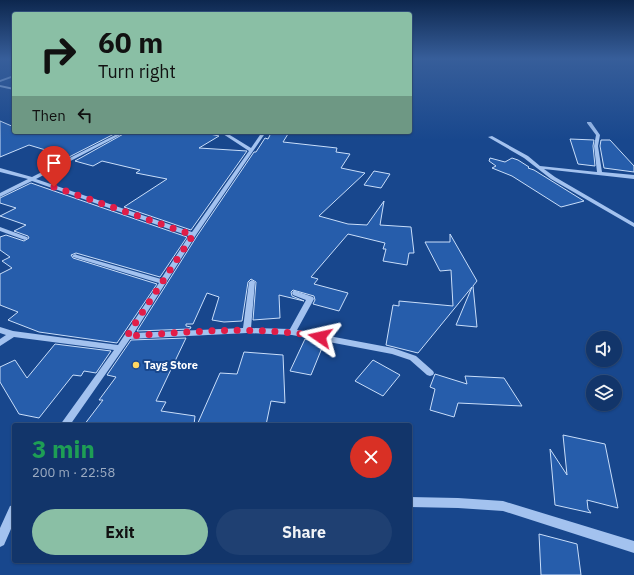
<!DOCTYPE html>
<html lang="en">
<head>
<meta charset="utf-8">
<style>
  :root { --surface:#12356a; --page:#1f4072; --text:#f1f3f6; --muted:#9cabc1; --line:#31507e; --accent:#8abfa5 }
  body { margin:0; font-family:"IBM Plex Sans",sans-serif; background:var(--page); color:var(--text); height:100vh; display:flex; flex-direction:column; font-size:15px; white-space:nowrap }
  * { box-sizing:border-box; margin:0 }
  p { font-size:13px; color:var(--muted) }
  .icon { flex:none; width:22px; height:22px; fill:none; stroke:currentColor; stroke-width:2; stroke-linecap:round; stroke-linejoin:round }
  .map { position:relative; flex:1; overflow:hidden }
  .side { position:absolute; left:12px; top:423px; width:400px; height:140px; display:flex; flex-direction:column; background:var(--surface); border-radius:4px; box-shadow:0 1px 3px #0004,0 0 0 1px var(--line) }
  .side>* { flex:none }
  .hud { position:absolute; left:12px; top:12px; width:400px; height:122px; border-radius:4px; box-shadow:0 1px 3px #0004,0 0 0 1px var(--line); background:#8abfa5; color:#111; overflow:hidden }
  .tools { position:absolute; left:586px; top:331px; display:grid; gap:8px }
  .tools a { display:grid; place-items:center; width:36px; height:36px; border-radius:50%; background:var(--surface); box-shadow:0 1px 3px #0004,0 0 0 1px var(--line); font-size:20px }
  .pin { position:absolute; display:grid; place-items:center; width:34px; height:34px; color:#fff; margin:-41px -17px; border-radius:50% 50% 50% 0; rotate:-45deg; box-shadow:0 0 4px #0007 }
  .pin .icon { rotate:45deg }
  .me { position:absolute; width:44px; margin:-22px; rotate:281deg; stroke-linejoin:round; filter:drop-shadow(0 0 3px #0008) }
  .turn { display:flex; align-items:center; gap:14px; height:84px; padding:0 20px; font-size:18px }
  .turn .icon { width:52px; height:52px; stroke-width:2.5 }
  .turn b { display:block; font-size:28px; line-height:34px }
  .then { display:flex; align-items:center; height:38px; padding:0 20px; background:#0003; gap:8px; font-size:15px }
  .round { display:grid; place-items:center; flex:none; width:42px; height:42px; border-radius:21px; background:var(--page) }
  .headline { display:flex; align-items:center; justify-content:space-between; height:68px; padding:0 20px }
  h1 { font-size:24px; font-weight:800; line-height:30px; color:#1e9e55 }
  .primary-button { display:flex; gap:8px; margin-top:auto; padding:8px 20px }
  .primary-button a { flex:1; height:46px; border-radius:24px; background:var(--accent); color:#111; font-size:16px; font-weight:800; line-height:46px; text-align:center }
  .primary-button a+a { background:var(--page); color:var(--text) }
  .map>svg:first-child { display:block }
</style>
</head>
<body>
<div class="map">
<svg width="634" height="575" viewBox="0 0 634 575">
  <rect width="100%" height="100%" fill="#18478d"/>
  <!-- building -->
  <path fill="#265dab" stroke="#c9defa" d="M0,121l14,6v5h104l-49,25 -40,-12 -29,12z
    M127,132h74l18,4 -20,12 48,3 -56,79 -67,-23 43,-28 -31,-6 4,-3 -38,-9 -9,5 -18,-5z
    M271,133l17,1 -5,8 54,6 -1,4 14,2 -9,14 24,5 -46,43 29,8 19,1 17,-24 -4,24 31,2 3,26h-5l-2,12 -24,-4 3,-12h-3l2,-6 -37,-9 -37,43 7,2 -4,5 34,9 -9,18 -26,-7 2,-4 -1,-4 -21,-6 -2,2 1,4 12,5 -25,-6 1,23 -27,2 3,-38 -5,-3 -3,3 -6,39 -18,1 -12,-2 7,-23 -12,-4 -14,31h-7v2l5,1 -1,2 -53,2 60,-95 57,-84h2l9,-14 3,1z
    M570,139l24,1 -1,6 2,20 -17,-2z
    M601,140h9l24,26v6l-30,-4 -4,-22z
    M490,158l15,4 7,-4 6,2 11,7 -1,1 6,2 50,31 -23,6 -49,-31 -20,-8 4,-2 -7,-5z
    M374,171l16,3 -9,14 -17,-3z
    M31,183l156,54 -27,40 -84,-24 -5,2 2,3 84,26 -40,59 -78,-11 -31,-12 10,-8 -18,-7v-31l12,-6 -10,-7 8,-4 -10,-7v-13l6,-2 18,6 5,-3 -1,-2 -14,-5 12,-6 -26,-9 16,-8 -16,-5v-5z
    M450,234l27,47 -4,5 4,41 -21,-2 16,-38 -54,66 -32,-8 7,-40 6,1v-5l54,5 -2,-36 -11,1 -15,-29h25z
    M186,338l-30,63 10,1 -5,9 34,5 -1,9h-110l19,-25h-4l17,-23 -9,-2 24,-35z
    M305,339l19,4 -13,32 -21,-4z
    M55,344l56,7 -15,22 -12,-2 -3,5 -8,-1 -34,43 -20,-4 -19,-32v-15l15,-7 12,18z
    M244,352l39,3 2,48 -14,-2 -5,24h-69l23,-52 17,1z
    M373,360l27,15 -17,21 -28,-15z
    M435,374l32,10 -2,-8 39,2 18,28 -64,-3 -4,14 -24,-7 5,-21 -5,-2z
    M563,435l42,9 13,64 -31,-8 1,9 3,4 -36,-8 -5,-56 17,26z
    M539,534l38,10 4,31h-40z"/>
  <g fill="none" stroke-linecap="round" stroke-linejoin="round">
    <!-- minor -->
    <path fill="#a3c2ef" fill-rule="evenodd" d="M14,75v2l-14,5v-2z
      M0,85l14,3v2l-14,-3z
      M587,122h4l9,13 -2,11 4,26 32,3v4l-90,-10 11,8 79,46v4l-83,-48 -27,-21 -36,-21 4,-1 36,20 12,10 57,6 -3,-26 2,-11 -9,-12z
      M121,132h5l-90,47 156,53 57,-81 -29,-19h5l26,16 11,-16h4l-70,103 -29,46v1l-2,2 -31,49 109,-5 6,-46 3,-2 3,2 -4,46 39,1 16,-29 -13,-5 -1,-2 1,-2h3l17,6 1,2 -17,31 96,18 23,8 17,15 1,2 -1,2 -3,1 -3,-1 -17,-15 -18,-6 -100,-19 -45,-2 -117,6 -60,86h-10l54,-75 -100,-13 -14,9v-7l6,-4 -6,-2v-6l13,4 105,14 41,-62 -86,-26 -1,-1 3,-2 2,1 84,24 28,-43 -157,-55 -32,16v-4l28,-14 -28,-7v-4l32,9z
      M0,227l27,10 1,1 -3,2 -25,-9z
      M410,497l48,1 45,3 131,40v12l-131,-42 -45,-3 -48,-1z
      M14,505v17l-10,23 -4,2v-19l10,-22z"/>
  </g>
  <!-- sky -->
  <linearGradient id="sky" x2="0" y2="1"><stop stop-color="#0d274e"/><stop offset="0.42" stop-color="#375e9a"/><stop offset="1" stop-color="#375e9a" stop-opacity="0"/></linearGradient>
  <rect width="634" height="140" fill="url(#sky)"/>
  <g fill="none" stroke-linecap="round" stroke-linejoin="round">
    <!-- route -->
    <path stroke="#e11d48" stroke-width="7" stroke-dasharray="0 12.6" d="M54,187l139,48 -66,101c65,-4 129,-11 193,1"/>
  </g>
  <!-- markers -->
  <circle fill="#ffd761" stroke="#18478d" stroke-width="1.5" cx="136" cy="365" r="4"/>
  <g text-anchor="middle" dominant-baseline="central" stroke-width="4" stroke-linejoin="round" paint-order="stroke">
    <!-- poi labels -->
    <g font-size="11" font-weight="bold" fill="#fff" stroke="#18478d" text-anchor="start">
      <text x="144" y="365">Tayg Store</text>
    </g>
  </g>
</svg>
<div class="tools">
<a><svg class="icon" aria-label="sound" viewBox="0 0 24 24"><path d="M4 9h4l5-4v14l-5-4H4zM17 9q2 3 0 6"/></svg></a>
<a><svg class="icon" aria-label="layers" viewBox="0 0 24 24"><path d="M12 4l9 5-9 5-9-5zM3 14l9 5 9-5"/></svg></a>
</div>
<div class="pin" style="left:54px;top:187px;background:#d93025"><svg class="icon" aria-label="arrive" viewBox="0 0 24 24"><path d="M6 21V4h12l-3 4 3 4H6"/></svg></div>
<svg class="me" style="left:320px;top:337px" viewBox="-20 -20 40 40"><path d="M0-17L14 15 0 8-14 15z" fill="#e11d48" stroke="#fff" stroke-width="4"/></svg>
<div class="hud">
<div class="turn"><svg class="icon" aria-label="right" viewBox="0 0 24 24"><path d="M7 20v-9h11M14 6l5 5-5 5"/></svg><div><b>60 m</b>Turn right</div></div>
<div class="then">Then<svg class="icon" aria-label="left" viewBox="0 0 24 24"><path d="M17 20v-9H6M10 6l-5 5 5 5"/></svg></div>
</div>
<section class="side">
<div class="headline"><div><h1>3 min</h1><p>200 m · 22:58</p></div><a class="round" style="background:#d93025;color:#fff"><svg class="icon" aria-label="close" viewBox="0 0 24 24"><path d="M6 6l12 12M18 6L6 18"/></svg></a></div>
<div class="primary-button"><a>Exit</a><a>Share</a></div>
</section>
</div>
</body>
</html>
